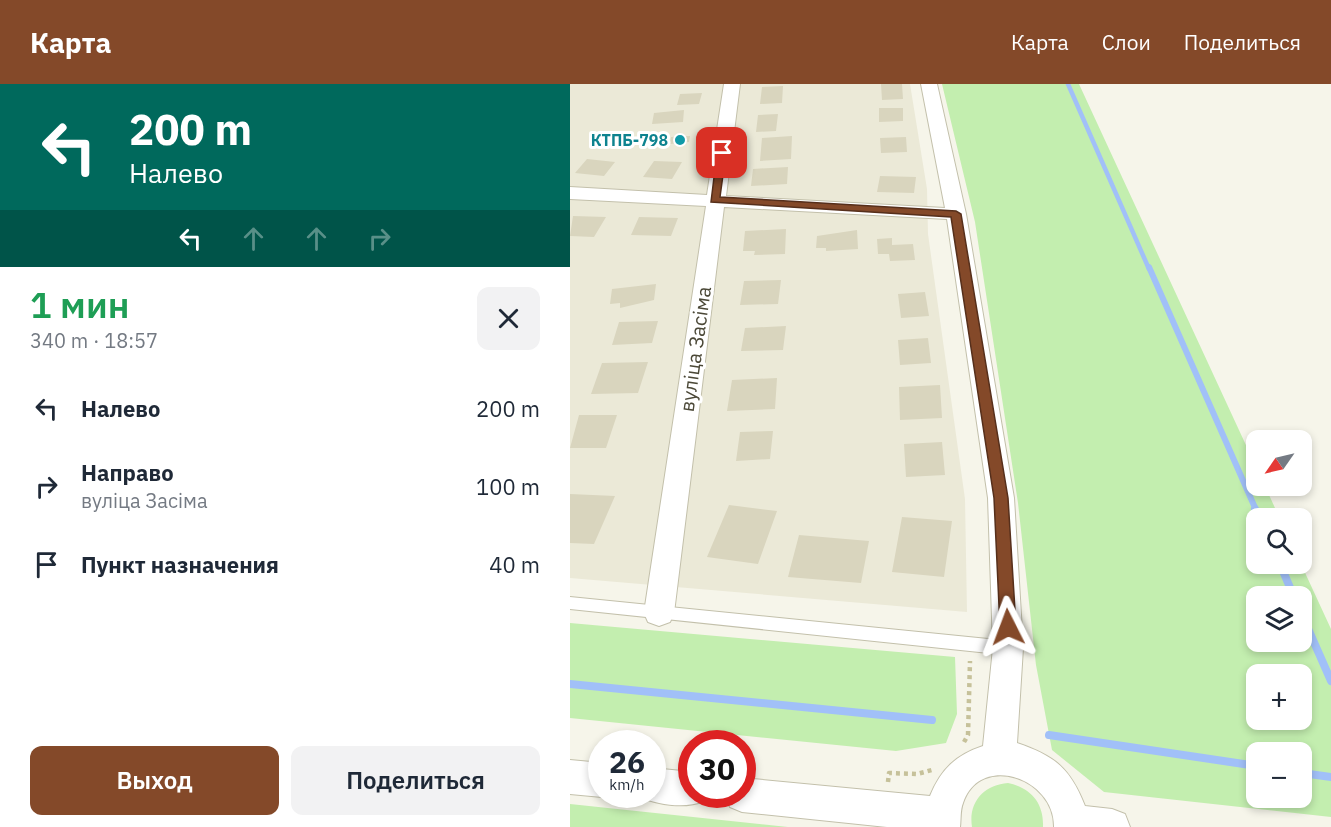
<!DOCTYPE html>
<html lang="ru">
<head>
<meta charset="utf-8">
<style>
  :root { --surface:#fff; --page:#f2f2f3; --text:#1f2937; --muted:#747a83; --accent:#844929 }
  body { margin:0; font-family:"IBM Plex Sans",sans-serif; background:var(--page); color:var(--text); height:100vh; display:flex; flex-direction:column; font-size:22px; white-space:nowrap }
  * { box-sizing:border-box; margin:0 }
  p { font-size:20px; color:var(--muted) }
  .icon { flex:none; width:33px; height:33px; fill:none; stroke:currentColor; stroke-width:2; stroke-linecap:round; stroke-linejoin:round }
  .map { position:relative; flex:1; overflow:hidden }
  .side { display:flex; flex-direction:column; background:var(--surface); width:570px }
  .side>* { flex:none }
  .guide { background:#00695c; color:#fff; overflow:hidden }
  .needle { width:39px; rotate:236deg }
  .buttons { position:absolute; left:676px; top:346px; display:grid; gap:12px }
  .buttons a { display:grid; place-items:center; width:66px; height:66px; border-radius:12px; background:var(--surface); box-shadow:0 3px 9px #0003; font-size:30px }
  .speed { position:absolute; left:18px; top:646px; display:flex; gap:12px; font-size:30px; font-weight:700; text-align:center }
  .speed>* { display:grid; place-content:center; width:78px; height:78px; border-radius:50%; background:var(--surface); box-shadow:0 3px 9px #0003; line-height:1 }
  .speed small { font-size:15px; font-weight:400 }
  .speed .limit { border:9px solid #d22; background:#fff; color:#111 }
  .pin { position:absolute; display:grid; place-items:center; width:51px; height:51px; color:#fff; margin:-26px; border-radius:12px; box-shadow:0 3px 9px #0006 }
  .me { position:absolute; width:66px; margin:-33px; rotate:357deg; stroke-linejoin:round; filter:drop-shadow(0 0 4px #0008) }
  .turn { display:flex; align-items:center; gap:21px; height:126px; padding:0 30px; font-size:27px }
  .turn .icon { width:78px; height:78px; stroke-width:2.5 }
  .turn b { display:block; font-size:42px; line-height:51px }
  .lanes { display:flex; align-items:center; height:57px; padding:0 30px; background:#0003; justify-content:center; gap:30px; direction:ltr }
  .lanes .off { opacity:.35 }
  .round { display:grid; place-items:center; flex:none; width:63px; height:63px; border-radius:12px; background:var(--page) }
  .overview { display:flex; align-items:center; justify-content:space-between; height:102px; padding:0 30px }
  h1 { font-size:36px; font-weight:600; line-height:45px; color:#1e9e55 }
  .cta { display:flex; gap:12px; margin-top:auto; padding:12px 30px }
  .cta a { flex:1; height:69px; border-radius:12px; background:var(--accent); color:#fff; font-size:24px; font-weight:600; line-height:69px; text-align:center }
  .cta a+a { background:var(--page); color:var(--text) }
  ul { padding:0; list-style:none }
  li { display:flex; align-items:center; gap:18px; height:78px; padding:0 30px }
  li div { flex:1 }
  li b { display:block; font-size:22px }
  li em { font-style:normal }
  header { display:flex; align-items:center; gap:36px; box-sizing:border-box; height:84px; padding:0 30px; background:var(--accent); color:#fff }
  header strong { font-size:28px }
  nav { display:flex; gap:33px; margin-inline-start:auto; font-size:21px }
  main { display:flex; flex:1; min-height:0 }
  .map>svg:first-child { display:block }
</style>
</head>
<body>
<header>
<strong>Карта</strong>
<nav><a>Карта</a><a>Слои</a><a>Поделиться</a></nav>
</header>
<main>
<section class="side">
<div class="guide">
<div class="turn"><svg class="icon" aria-label="left" viewBox="0 0 24 24"><path d="M17 20v-9H6M10 6l-5 5 5 5"/></svg><div><b>200 m</b>Налево</div></div>
<div class="lanes"><svg class="icon" aria-label="left" viewBox="0 0 24 24"><path d="M17 20v-9H6M10 6l-5 5 5 5"/></svg><svg class="icon off" aria-label="ahead" viewBox="0 0 24 24"><path d="M12 20V5M6 11l6-6 6 6"/></svg><svg class="icon off" aria-label="ahead" viewBox="0 0 24 24"><path d="M12 20V5M6 11l6-6 6 6"/></svg><svg class="icon off" aria-label="right" viewBox="0 0 24 24"><path d="M7 20v-9h11M14 6l5 5-5 5"/></svg></div>
</div>
<div class="overview"><div><h1>1 мин</h1><p>340 m · 18:57</p></div><a class="round"><svg class="icon" aria-label="close" viewBox="0 0 24 24"><path d="M6 6l12 12M18 6L6 18"/></svg></a></div>
<ul>
<li><svg class="icon" aria-label="left" viewBox="0 0 24 24"><path d="M17 20v-9H6M10 6l-5 5 5 5"/></svg><div><b>Налево</b></div><em>200 m</em></li>
<li><svg class="icon" aria-label="right" viewBox="0 0 24 24"><path d="M7 20v-9h11M14 6l5 5-5 5"/></svg><div><b>Направо</b><p>вуліца Засіма</p></div><em>100 m</em></li>
<li><svg class="icon" aria-label="arrive" viewBox="0 0 24 24"><path d="M6 21V4h12l-3 4 3 4H6"/></svg><div><b>Пункт назначения</b></div><em>40 m</em></li>
</ul>
<div class="cta"><a>Выход</a><a>Поделиться</a></div>
</section>
<div class="map">
<svg width="761" height="743" viewBox="0 0 761 743">
  <rect width="100%" height="100%" fill="#f6f5ea"/>
  <!-- residential -->
  <path fill="#ebe9d7" d="M0,0h340l17,105 1,45 37,265 2,113 -397,-34z"/>
  <!-- green -->
  <path fill="#c3eeaf" fill-rule="evenodd" d="M372,0h137l178,385v17h8l15,33h-23v45h44l30,65v188l-227,-25 -52,-42 -16,-85 -18,-162 -43,-281zM687,513h45v45h-45zM687,591h45v45h-45zM687,669h45v45h-45z
    M0,539l385,34 2,57 -11,29 -50,8 -326,-33z
    M438,699c23,5 36,20 35,44h-71c-4,-25 12,-42 36,-44z
    M0,720l218,23h-218z"/>
  <g fill="none" stroke-linecap="round" stroke-linejoin="round">
    <!-- stream-far2 -->
    <path stroke="#a1c0f8" stroke-width="4.5" d="M498,0l81,185"/>
    <!-- stream-far1 -->
    <path stroke="#a1c0f8" stroke-width="6" d="M579,183l107,243"/>
    <!-- stream -->
    <path stroke="#a1c0f8" stroke-width="8" d="M685,425l5,10
      M710,480l14,33
      M732,531l29,66
      M0,600l362,36
      M479,651l208,31
      M732,689l29,4"/>
  </g>
  <!-- building -->
  <path fill="#d9d5be" d="M311,0h21l1,15 -21,1z
    M213,2l-1,17 -22,1 2,-17z
    M132,9l-3,11 -22,1 3,-11z
    M309,24h24v13l-24,1z
    M114,26l-1,12 -31,2 2,-11z
    M208,30l-2,17 -20,1 2,-17z
    M120,52l-1,6 -19,2 1,-7z
    M222,52l-1,23 -31,2 2,-23z
    M336,53l1,15 -26,1 -1,-15z
    M17,75l28,3 -11,14 -29,-3z
    M84,77l28,1 -10,17 -29,-2z
    M218,83l-1,17 -36,2 2,-17z
    M310,92l36,1 -2,16 -37,-1z
    M3,132l33,1 -12,20 -24,-1z
    M69,133l39,1 -7,18 -40,-1z
    M216,145l-1,25 -31,1 1,-4h-12l2,-20z
    M287,146l1,19 -32,2v-3h-10l1,-12z
    M322,154v7l21,-1 2,16 -25,1 -1,-7h-11l-1,-15z
    M211,196l-3,24 -38,1 4,-24z
    M86,200l-2,16 -34,8v-5l-10,1 2,-15z
    M355,208l4,24 -28,2 -3,-24z
    M88,237l-6,22 -40,2 7,-23z
    M216,242l-3,24 -42,1 4,-23z
    M358,254l3,25 -31,2 -2,-25z
    M78,278l-10,31 -47,1 11,-31z
    M207,294l-2,31 -48,2 5,-31z
    M370,301l2,33 -42,2 -1,-33z
    M9,331h38l-11,33h-36z
    M203,347l-3,28 -34,2 4,-29z
    M372,358l3,33 -39,2 -2,-33z
    M0,410l45,2 -21,48 -24,-1z
    M159,421l48,6 -19,53 -51,-7z
    M332,433l50,4 -8,56 -52,-5z
    M229,451l70,6 -8,42 -73,-6z"/>
  <g fill="none" stroke-linecap="round" stroke-linejoin="round">
    <defs>
      <path id="service" d="M0,513l438,44 5,2 2,5 -2,5 -5,2 -438,-46z"/>
      <path id="minor" d="M154,0h16l-14,112 219,12 -24,-124h16l29,130 48,284 9,150 -6,95c38,13 53,25 68,63l27,3 13,5 5,13h-76c1,-49 -74,-75 -91,-24 -3,7 -2,17 -3,24h-73l-145,-15 -12,-5 -5,-12h17v-17l188,18c11,-27 26,-41 53,-50l10,-98 -5,-150 -41,-279 -223,-12 -50,406 -4,9 -11,4 -11,-4 -4,-9 62,-407 -136,-7v-12l137,8z
        M0,676l32,3v32h5l-5,2 -32,-3z
        M82,684l40,4v23h15l-3,6c-19,8 -45,4 -64,-4l-1,-2h13z"/>
    </defs>
    <!-- service casing -->
    <use href="#service" stroke="#c3c0ab" stroke-width="2"/>
    <!-- minor casing -->
    <use href="#minor" stroke="#c3c0ab" stroke-width="2"/>
    <!-- path -->
    <path stroke="#c6c19a" stroke-width="4.5" stroke-dasharray="4 4" stroke-linecap="butt" d="M394,658l4,-7 2,-74
      M318,698l1,-9 28,1 15,-4"/>
    <!-- service -->
    <use href="#service" fill="#fff" fill-rule="evenodd"/>
    <!-- minor -->
    <use href="#minor" fill="#fff" fill-rule="evenodd"/>
  </g>
  <!-- route -->
  <path fill="#844929" stroke="#562f1b" stroke-width="1.5" d="M152,67l4,2 -6,44 236,14 5,3 47,284 8,129 -3,5h-11l-2,-5 -6,-129 -43,-281 -240,-15 6,-49z"/>
  <!-- markers -->
  <circle fill="#0f9aa8" stroke="#fff" stroke-width="2" cx="110" cy="56" r="6"/>
  <g text-anchor="middle" dominant-baseline="central" stroke-width="6" stroke-linejoin="round" paint-order="stroke">
    <!-- far-culture labels -->
    <g font-size="16" font-weight="bold" fill="#0d838f" stroke="#fff" text-anchor="end">
      <text x="98" y="56">КТПБ-798</text>
    </g>
    <!-- street labels -->
    <g font-size="20" fill="#4b4837" stroke="#fff">
      <text transform="translate(125 265) rotate(-82)">вуліца Засіма</text>
    </g>
  </g>
</svg>
<div class="buttons">
<a><svg class="needle" viewBox="-14 -14 28 28"><path d="M0-13l5 13h-10z" fill="#e53935"/><path d="M0 13l5-13h-10z" fill="#747a83"/></svg></a>
<a><svg class="icon" aria-label="search" viewBox="0 0 24 24"><circle cx="10" cy="10" r="6"/><path d="M15 15l6 6"/></svg></a>
<a><svg class="icon" aria-label="layers" viewBox="0 0 24 24"><path d="M12 4l9 5-9 5-9-5zM3 14l9 5 9-5"/></svg></a>
<a>+</a>
<a>−</a>
</div>
<div class="speed"><div>26<small>km/h</small></div><div class="limit">30</div></div>
<div class="pin" style="left:152px;top:69px;background:#d93025"><svg class="icon" aria-label="arrive" viewBox="0 0 24 24"><path d="M6 21V4h12l-3 4 3 4H6"/></svg></div>
<svg class="me" style="left:438px;top:543px" viewBox="-20 -20 40 40"><path d="M0-17L14 15 0 8-14 15z" fill="#844929" stroke="#fff" stroke-width="4"/></svg>
</div>
</main>
</body>
</html>
